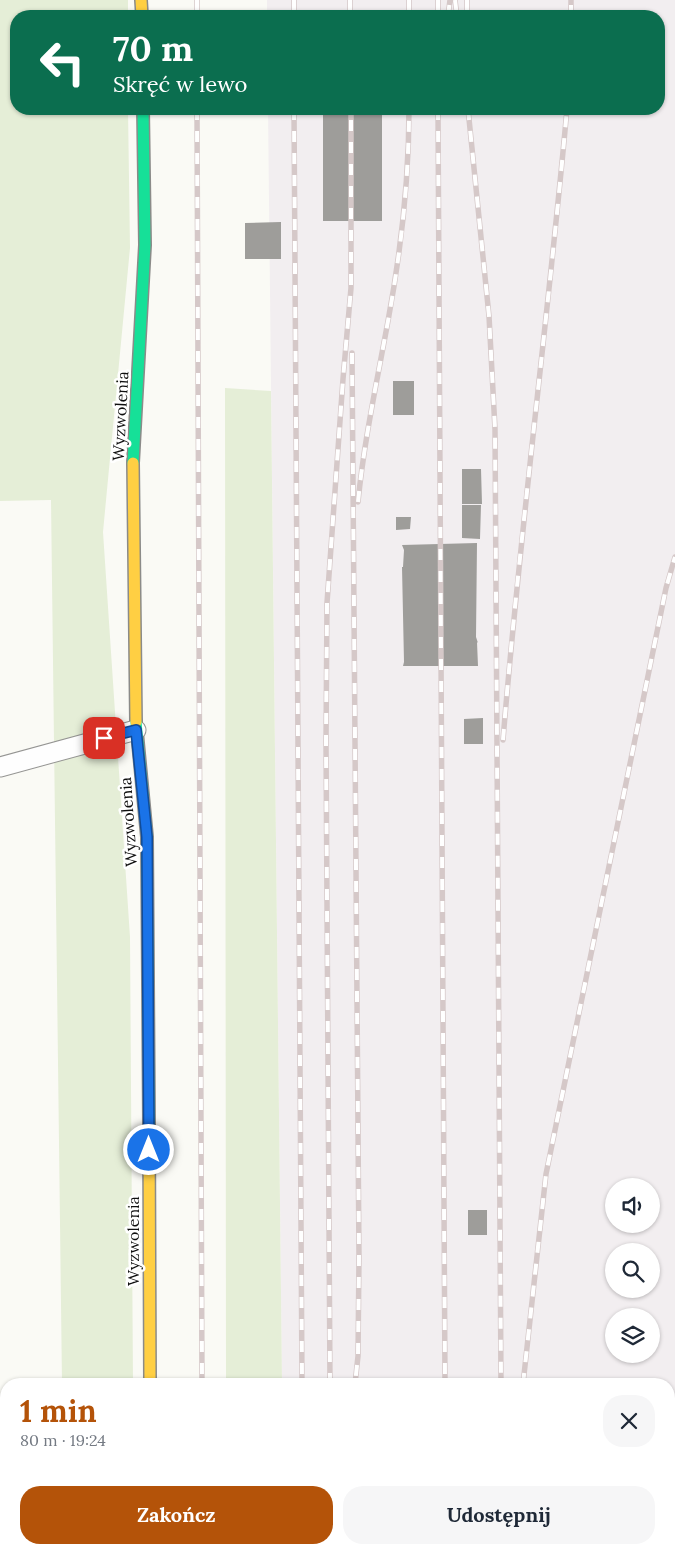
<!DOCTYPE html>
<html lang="pl">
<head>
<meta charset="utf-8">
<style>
  :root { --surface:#fff; --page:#f6f6f7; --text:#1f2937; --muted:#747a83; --accent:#b45309 }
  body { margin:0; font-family:Lora,serif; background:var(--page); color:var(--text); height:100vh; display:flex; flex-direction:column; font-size:19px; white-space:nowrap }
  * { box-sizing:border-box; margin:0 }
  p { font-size:16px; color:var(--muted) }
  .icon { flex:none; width:28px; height:28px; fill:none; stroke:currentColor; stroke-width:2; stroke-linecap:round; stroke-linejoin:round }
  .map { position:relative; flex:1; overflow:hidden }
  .panel { position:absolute; left:0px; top:1378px; width:675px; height:176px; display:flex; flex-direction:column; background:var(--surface); border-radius:20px 20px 0 0; box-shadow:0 1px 4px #0004 }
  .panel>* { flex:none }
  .guide { position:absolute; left:10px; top:10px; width:655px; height:105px; border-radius:20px; box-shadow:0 1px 4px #0004; background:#0b6e4f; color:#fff; overflow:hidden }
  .tools { position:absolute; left:605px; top:1178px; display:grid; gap:10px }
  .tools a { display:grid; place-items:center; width:55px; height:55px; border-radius:50%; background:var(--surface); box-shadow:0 1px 4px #0004; font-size:25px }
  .pin { position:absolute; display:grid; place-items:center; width:42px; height:42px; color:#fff; margin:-21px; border-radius:10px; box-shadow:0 2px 8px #0006 }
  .me { position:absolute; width:55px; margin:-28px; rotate:0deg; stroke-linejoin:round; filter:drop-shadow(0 0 4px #0008) }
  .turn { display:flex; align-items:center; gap:18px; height:105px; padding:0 20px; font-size:22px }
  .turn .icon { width:65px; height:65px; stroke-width:2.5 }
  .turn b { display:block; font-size:35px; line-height:42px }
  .round { display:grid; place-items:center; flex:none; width:52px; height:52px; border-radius:20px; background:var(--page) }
  .headline { display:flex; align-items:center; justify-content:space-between; height:85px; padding:0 20px }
  h1 { font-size:30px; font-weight:700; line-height:38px; color:var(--accent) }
  .primary-button { display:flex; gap:10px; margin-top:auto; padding:10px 20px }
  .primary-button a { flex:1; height:58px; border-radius:20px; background:var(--accent); color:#fff; font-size:20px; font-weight:700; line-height:58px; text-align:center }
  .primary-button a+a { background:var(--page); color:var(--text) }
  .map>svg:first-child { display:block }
</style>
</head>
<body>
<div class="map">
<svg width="675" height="1553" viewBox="0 0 675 1553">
  <rect width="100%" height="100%" fill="#fafaf5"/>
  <!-- industrial -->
  <path fill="#f2eef0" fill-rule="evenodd" d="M267,0h408v1553h-390l-1,-5h385v-164h-387l-14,-1275h391v-93h-392zM614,1186h37v38h-37zM614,1251h37v38h-37zM614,1316h37v38h-37z"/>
  <!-- green -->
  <path fill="#e5eed7" d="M0,0h128v16h-112v93h112l2,139 -27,284 27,405 3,447h-71l-11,-884 -51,1z
    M225,388l46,3 11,993h-56z
    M0,1520h6v28h128v5h-134z
    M226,1548h58l1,5h-59z"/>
  <!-- building -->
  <path fill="#9e9d9a" d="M322,10l59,1v5h-59z
    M323,109h59v112h-59z
    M281,222v37h-36v-36z
    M393,381h21v34h-21z
    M462,469h19l1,35h-20z
    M462,505h19l-1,34 -18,-1z
    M396,517h15l-1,12 -14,1z
    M477,543l-1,94 2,6 -1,-1 1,24h-75l1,-4 -2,-95h1l1,-17 -2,-5z
    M483,718v26h-19v-25z
    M468,1210h19v25h-19z"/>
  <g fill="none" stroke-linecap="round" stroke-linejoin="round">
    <defs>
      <path id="lane" d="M0,767l136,-37"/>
      <path id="fast" d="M133,463l12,-218 -2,-136
        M136,722l11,115 2,288
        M150,1548v5"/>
      <path id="slow" d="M141,0l1,16
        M133,463l3,259
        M149,1125l1,259"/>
    </defs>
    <!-- lane casing -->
    <use href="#lane" stroke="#959593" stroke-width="21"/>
    <!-- fast casing -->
    <use href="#fast" stroke="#8b8b89" stroke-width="14"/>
    <!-- slow casing -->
    <use href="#slow" stroke="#8b8b89" stroke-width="14"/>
    <!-- lane -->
    <use href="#lane" stroke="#fefefe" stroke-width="19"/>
    <!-- fast -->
    <use href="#fast" stroke="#16e098" stroke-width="11"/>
    <!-- slow -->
    <use href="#slow" stroke="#ffcf43" stroke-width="11"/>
    <defs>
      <path id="rail" d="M197,0v16
        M294,0v16
        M350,0v16
        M409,0v16
        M438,0v16
        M455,0l2,16
        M467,0v16
        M448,16l2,-16
        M571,16v-16
        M197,109l5,1275
        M294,109l8,1275
        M438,109l7,1275
        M468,109l21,207 6,113 6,955
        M352,353l7,904 -1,99 -3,28
        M358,502c6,-61 19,-121 30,-181 13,-70 21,-141 21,-212
        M503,740c17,-211 45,-420 64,-631
        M330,1384l-4,-642 1,-139 16,-224 8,-91v-179
        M523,1384l23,-210 120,-586 9,-31
        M203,1548v5
        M308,1548l1,5
        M337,1553l1,-5
        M424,1553l1,-5
        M443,1553v-5
        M478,1553l1,-5
        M507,1553v-5"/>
    </defs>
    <!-- rail casing -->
    <use href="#rail" stroke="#d5c8c8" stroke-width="5.5"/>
    <!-- rail -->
    <use href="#rail" stroke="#fff" stroke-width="4" stroke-dasharray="11" stroke-linecap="butt"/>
  </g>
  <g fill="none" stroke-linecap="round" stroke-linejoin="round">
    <defs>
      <path id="route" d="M104,738l32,-8 11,107 2,313"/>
    </defs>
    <!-- route casing -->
    <use href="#route" stroke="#114b97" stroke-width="12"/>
    <!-- route -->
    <use href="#route" stroke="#1a73e8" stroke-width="9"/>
  </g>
  <g text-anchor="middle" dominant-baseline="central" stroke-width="5" stroke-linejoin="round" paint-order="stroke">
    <!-- street labels -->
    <g font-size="16" fill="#0f0f0f" stroke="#fff">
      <text transform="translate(120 416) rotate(-87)">Wyzwolenia</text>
      <text transform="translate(128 822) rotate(-94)">Wyzwolenia</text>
      <text transform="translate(133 1241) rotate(-90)">Wyzwolenia</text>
    </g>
  </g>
</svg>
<div class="tools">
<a><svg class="icon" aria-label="sound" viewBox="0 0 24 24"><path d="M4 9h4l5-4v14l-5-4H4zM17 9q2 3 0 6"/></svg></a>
<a><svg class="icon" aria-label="search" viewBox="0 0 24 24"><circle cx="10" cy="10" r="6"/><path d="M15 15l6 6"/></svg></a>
<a><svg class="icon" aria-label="layers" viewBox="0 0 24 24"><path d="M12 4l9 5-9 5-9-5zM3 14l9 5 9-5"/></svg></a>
</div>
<div class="pin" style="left:104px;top:738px;background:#d93025"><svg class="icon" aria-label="arrive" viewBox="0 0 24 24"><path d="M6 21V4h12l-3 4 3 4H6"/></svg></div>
<svg class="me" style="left:149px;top:1150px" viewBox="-20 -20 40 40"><circle r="17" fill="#1a73e8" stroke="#fff" stroke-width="3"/><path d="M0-11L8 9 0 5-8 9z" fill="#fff"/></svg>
<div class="guide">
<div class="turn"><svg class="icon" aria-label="left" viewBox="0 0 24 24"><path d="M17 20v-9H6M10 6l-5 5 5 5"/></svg><div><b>70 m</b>Skręć w lewo</div></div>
</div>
<section class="panel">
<div class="headline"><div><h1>1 min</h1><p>80 m · 19:24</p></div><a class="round"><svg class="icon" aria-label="close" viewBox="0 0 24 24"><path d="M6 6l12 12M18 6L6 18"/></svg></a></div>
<div class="primary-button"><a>Zakończ</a><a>Udostępnij</a></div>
</section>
</div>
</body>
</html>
